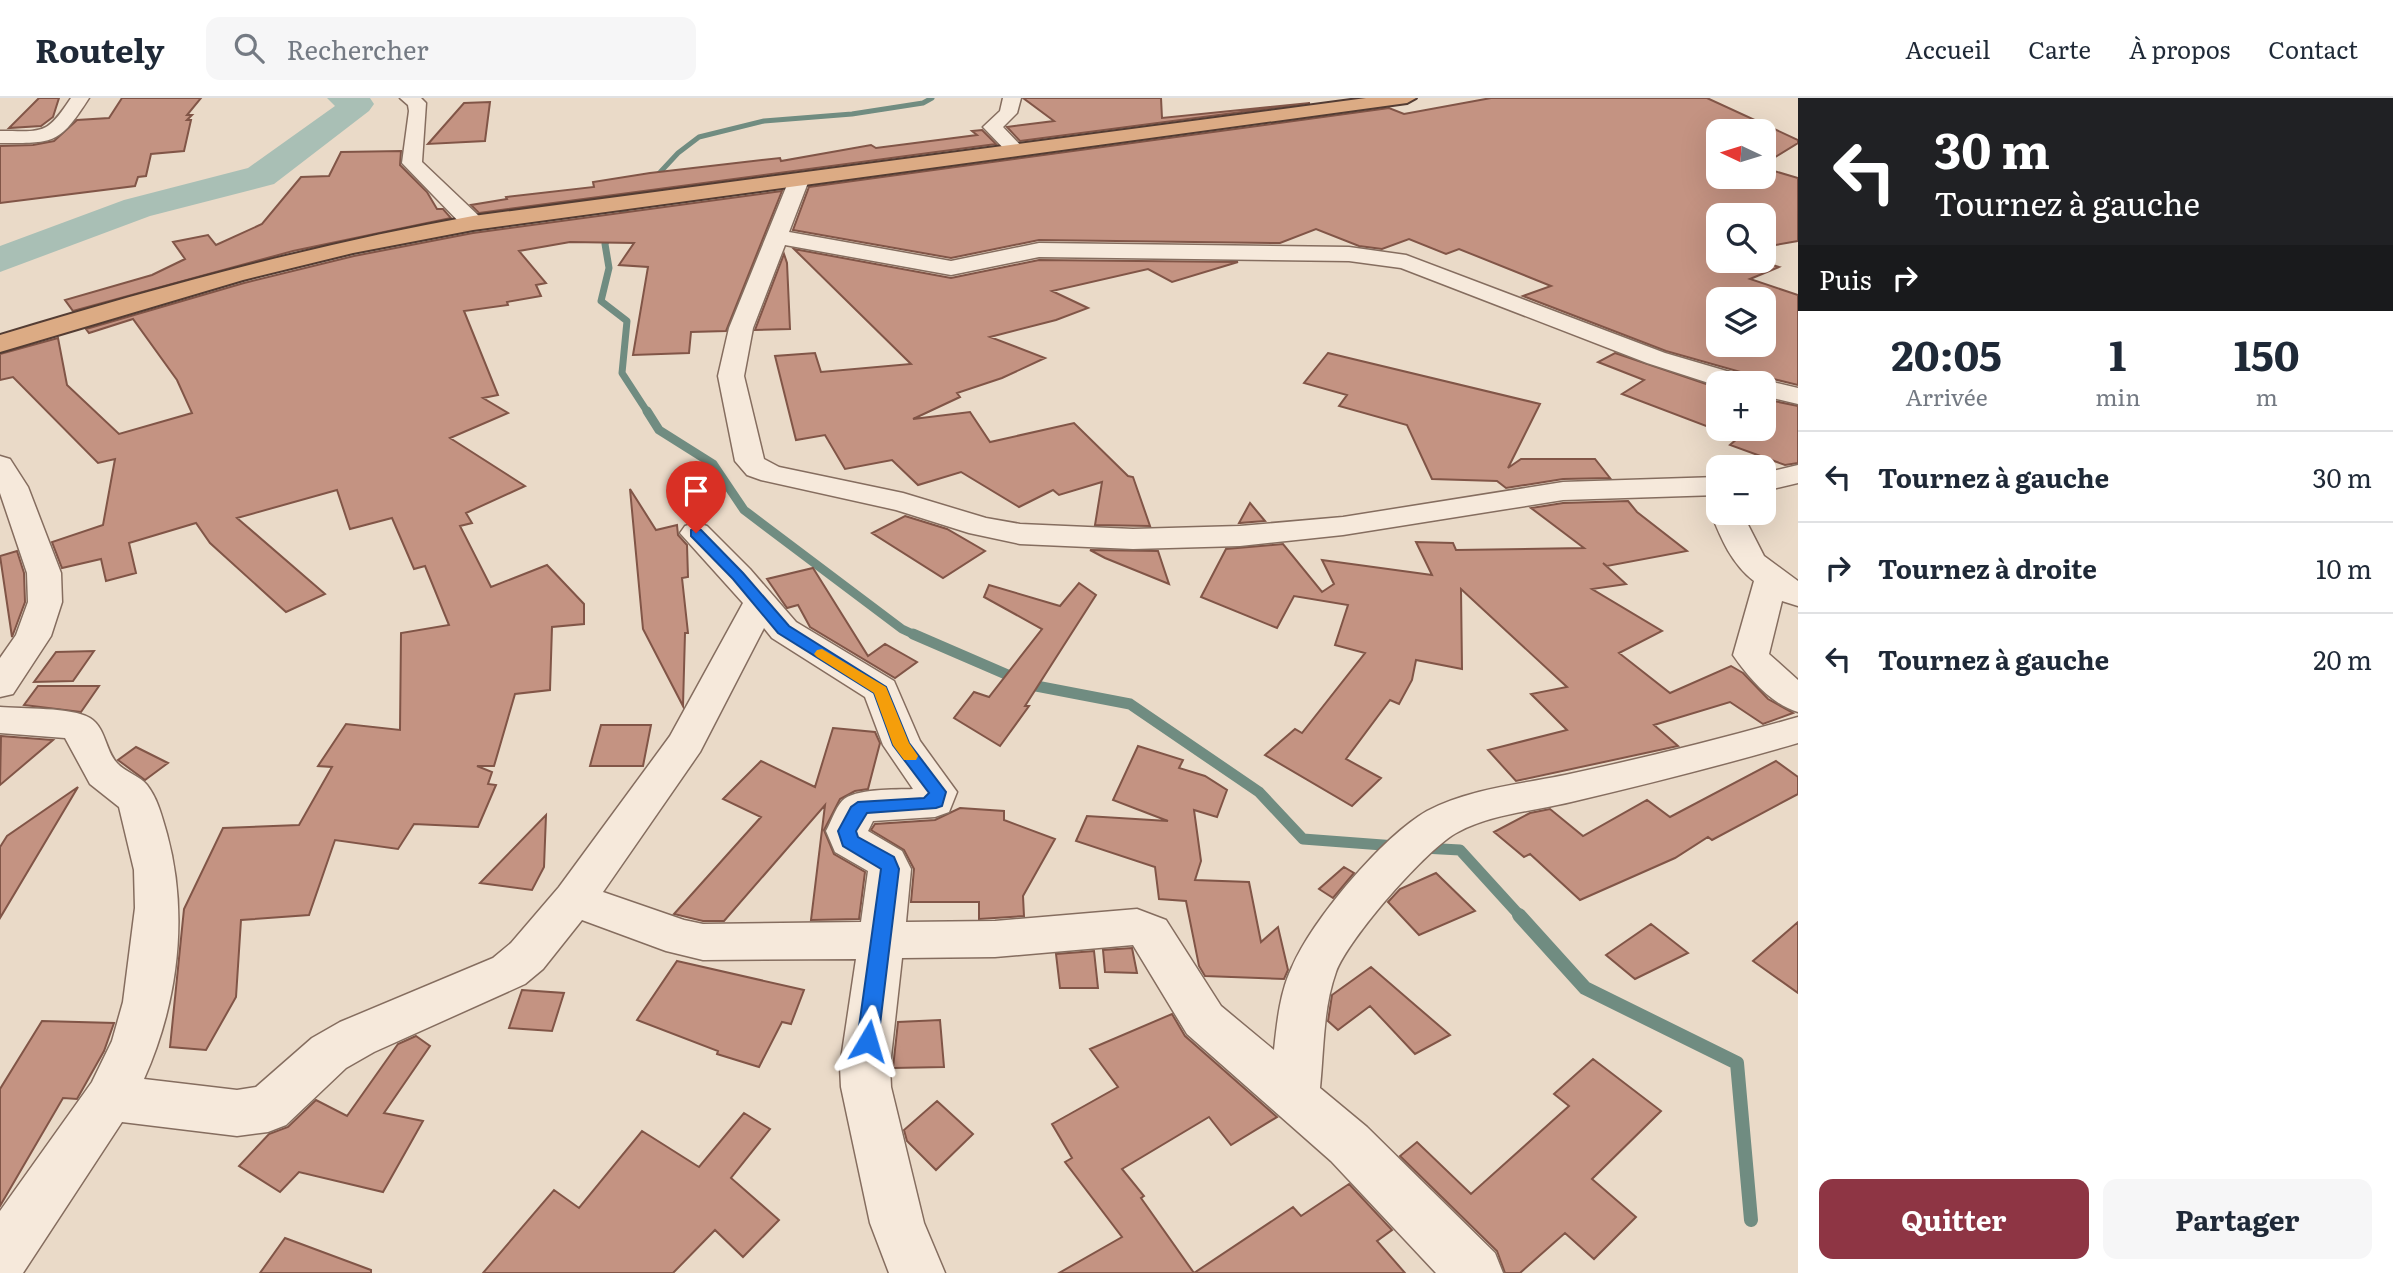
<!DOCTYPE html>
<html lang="fr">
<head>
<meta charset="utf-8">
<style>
  :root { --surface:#fff; --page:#f6f6f7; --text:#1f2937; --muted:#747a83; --line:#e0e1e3; --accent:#8e3544 }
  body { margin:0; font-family:Literata,serif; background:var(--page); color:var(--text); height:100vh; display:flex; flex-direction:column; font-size:26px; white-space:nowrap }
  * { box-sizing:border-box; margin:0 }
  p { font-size:23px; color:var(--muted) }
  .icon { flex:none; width:38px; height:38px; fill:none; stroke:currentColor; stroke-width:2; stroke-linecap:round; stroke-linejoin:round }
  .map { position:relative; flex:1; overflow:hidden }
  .drawer { display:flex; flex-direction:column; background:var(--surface); width:595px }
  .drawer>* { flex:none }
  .hud { background:#202124; color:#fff; overflow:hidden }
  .needle { width:46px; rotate:274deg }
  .fabs { position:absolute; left:1706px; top:21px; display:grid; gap:14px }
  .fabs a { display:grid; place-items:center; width:70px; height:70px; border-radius:14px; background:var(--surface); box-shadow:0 7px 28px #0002; font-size:35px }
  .pin { position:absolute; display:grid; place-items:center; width:60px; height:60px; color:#fff; margin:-72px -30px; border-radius:50% 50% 50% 0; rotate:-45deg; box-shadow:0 0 7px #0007 }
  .pin .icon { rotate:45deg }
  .me { position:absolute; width:77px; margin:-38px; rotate:7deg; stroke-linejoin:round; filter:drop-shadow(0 0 5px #0008) }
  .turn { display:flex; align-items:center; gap:24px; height:147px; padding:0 21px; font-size:32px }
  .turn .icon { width:91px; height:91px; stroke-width:2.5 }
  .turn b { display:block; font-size:49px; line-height:60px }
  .then { display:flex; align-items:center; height:66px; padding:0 21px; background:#0003; gap:14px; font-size:26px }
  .eta { display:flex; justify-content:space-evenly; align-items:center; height:119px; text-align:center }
  .eta b { font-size:42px; font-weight:700; line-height:49px }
  .primary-button { display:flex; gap:14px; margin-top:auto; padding:14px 21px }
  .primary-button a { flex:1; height:80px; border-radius:14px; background:var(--accent); color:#fff; font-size:28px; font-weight:700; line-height:80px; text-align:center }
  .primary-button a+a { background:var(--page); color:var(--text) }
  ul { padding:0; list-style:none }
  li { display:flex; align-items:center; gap:21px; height:91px; padding:0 21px; border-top:2px solid var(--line) }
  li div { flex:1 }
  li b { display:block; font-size:26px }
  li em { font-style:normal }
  header { display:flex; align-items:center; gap:42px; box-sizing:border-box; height:98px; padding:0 35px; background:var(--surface); border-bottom:2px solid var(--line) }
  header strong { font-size:33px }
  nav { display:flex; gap:38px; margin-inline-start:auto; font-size:24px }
  .search { width:490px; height:63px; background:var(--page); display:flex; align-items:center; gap:18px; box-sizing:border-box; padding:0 24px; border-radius:14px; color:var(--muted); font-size:26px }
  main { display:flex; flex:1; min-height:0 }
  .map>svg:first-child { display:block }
</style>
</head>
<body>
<header>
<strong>Routely</strong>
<div class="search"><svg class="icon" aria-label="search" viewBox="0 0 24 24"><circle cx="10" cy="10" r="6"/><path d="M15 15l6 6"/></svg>Rechercher</div>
<nav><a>Accueil</a><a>Carte</a><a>À propos</a><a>Contact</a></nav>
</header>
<main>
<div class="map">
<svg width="1798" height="1175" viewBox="0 0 1798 1175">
  <rect width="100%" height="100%" fill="#eadac8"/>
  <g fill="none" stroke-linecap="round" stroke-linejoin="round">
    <!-- stream-far4 -->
    <path stroke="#708c81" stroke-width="5" d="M607,140l6,-15 65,-70 21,-16 65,-16 88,-7 71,-11 9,-5"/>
    <!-- stream-far3 -->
    <path stroke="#708c81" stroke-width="7" d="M608,138l-3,8 4,24 -8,33 26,20 -5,52 26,40"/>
    <!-- stream-far2 -->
    <path stroke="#708c81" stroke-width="9" d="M647,313l12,19 54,34 31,46 158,119 15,7"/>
    <!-- stream-far1 -->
    <path stroke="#708c81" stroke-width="11" d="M913,536l118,51 99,19 129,88 44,47 93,7
      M1423,750l37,2 61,67"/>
    <!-- stream -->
    <path stroke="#708c81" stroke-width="14" d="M1519,817l66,73 152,75 14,157"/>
    <!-- river -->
    <path fill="#a9bfb5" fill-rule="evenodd" d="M327,0h43l4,6 -5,7 -95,73 -124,32 -150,56v-26l124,-46 124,-32 87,-62z"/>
  </g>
  <!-- building -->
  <path fill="#c49382" stroke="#815547" stroke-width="2" fill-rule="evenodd" d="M39,0h20l-6,19 -12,9 -32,2z
    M122,0h79l-14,17h5l-5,5h4l-7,31 -33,3 -5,22 -8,1 -3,9 -135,17v-57l33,-1 21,-4 23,-21 32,-2z
    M1023,0h138l1,20 148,-15 -290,38 -13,-14 47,-6z
    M1491,0h216l91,42v3l-34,21v-33h-46v46h46v-9l34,10v63l-34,6v-32h-46v46h42l19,6 -29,12 48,16v90l-33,-8 -12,4 -5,-7 -82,-23 -143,-55 28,-10 -92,-37 -13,5 -37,-15 -27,10 -23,-3 -43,-17 -36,14 -241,-3 -88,18 -158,-28 16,-43 580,-79 15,6zM1718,201h46v46h-46z
    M490,4l-5,39 -57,3 36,-41z
    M982,32l14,14 -517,69 -8,-8 36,-6 -1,-2 88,-10 -1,-5 57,-9 130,-15 1,3 90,-16 5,3 101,-13 -5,-4z
    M401,53l-1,14 27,27 10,17h6l8,9 -158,33 -220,60 -8,-11 87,-25 33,-16 -12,-17 35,-7 8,10 46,-21 39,-47 28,-1 12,-24z
    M782,93l-56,140 -35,1 -2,21 -56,2 15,-88 -29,-2 15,-22 -64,-1 -51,9 27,32 -10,2 5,11 -34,6 1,3 -44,6 34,84 -15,3 25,15 -58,25 75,48 -59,27 6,10 -12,3 31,61 56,-22 37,39v20l-32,3 -2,63 -35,4 -21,72h-17l15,6 -4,12 8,1 -18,42 -64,-3 -16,25 -63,-9 -26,75 -68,5 -5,77 -30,53 -36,-3 14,-138 39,-81 76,-3 33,-58 -14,-1 28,-42 54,6 1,-97 48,-8 -24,-59 -11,3 -22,-51 -42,11 -13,-39 -100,28 88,76 -39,18 -76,-69 -14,-20 -67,20 7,30 -30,8 -5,-22 -39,9 -10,-26 51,-17 12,-66 -17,4 -85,-86 -13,3v-26l58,-16 9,47 52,49 73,-21 -15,-33 -44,-61 -44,14 -3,-4 158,-46 110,-27 119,-23z
    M794,151l157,29 88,-18 199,2 -66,20 -24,-13 -96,22 36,17 -32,12 -66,17 55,21 -43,20 -45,15 3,4 -47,22 57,-7 20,30 84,-19 54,53 5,1 17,49 -55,-1 7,-43 -43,13 -6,-5 -34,17 -58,-35 -43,13 -26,-25 -47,9 -20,-34 -29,5 -21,-84 40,-3 6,19 90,-8z
    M784,156l3,9 3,66 -35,1z
    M1328,255l212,51 -32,64 13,-9h74l15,19 -47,1 -57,9 -9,-7 -65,-2 -25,-54 -68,-19 8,-11 -43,-12z
    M1615,255l103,35v41h46v-30l34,7v57l-13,2 -55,-20 8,-7 -116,-44 22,-14 -46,-18z
    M630,391l26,41 21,-5 1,10 9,10 1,32 -6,1 6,55h-3l-2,73 -40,-77z
    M1628,403l9,11 50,39 -80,15 -4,-3 23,21 -34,5 70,42 -43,22 51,40 61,-27 12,7 25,26 25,14 -30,11 -33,-22 -76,23 24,21 -162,35 -28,-31 79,-20 -36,-36 36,-7 -106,-98 1,80 -46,-9 -4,20 -13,24 -9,-4 -44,59 35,19 -29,28 -87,-51 30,-26 7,4 63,-80 -30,-8 13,-40 -54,-9 -17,32 -76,-31 25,-48 57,-5 39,48 12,-8 -12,-24 110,15 -16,-33 37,1 3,7 128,-2 -53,-40 32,-5z
    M1250,405l15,18 -26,2z
    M905,418l42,13 38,22 -42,27 -71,-45z
    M1090,452l68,1 11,33 -64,-26z
    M17,453l7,22 1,29 -13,35 -12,-81z
    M813,470l55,88 17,-12 32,18 -22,16 -85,-51 -12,-22 -11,3 -20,-29z
    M1079,485l17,12 -71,111h4l-29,40 -46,-28 20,-26 15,5 53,-68 -58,-32 5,-12 71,21z
    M94,553l-21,30 -39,1 22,-30z
    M38,588h61l-18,26 -57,-7z
    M601,627h50l-8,41h-53z
    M833,630l42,4 5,11 -12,46 -13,2 -15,8 -16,31 10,24 31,18 -6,47 -48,1 14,-115 -101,116h-21l-29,-7 87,-97 -38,-18 38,-38 54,26z
    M1,638l52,4 -53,45z
    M1138,648l45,14 -4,8 26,8 22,14 -10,27 -23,-7 7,51 -6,19 54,2 12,60 17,-15 10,43 -4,9 -79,-3 -6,-10 -13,-65 -27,-2 -4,-32 -79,-26 11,-25 81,5 -55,-21z
    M136,649l32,16 -23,17 -27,-20z
    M1776,663l22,16v17l-86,46 -4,-3 -33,21 -95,42 -50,-46 -6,3 -30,-25 36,-19 20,-4 33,27 64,-36 23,17z
    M78,689l-78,131v-71l7,-11z
    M960,710l44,3v9l51,19 -32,57 1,20 -45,3v-17h-68l3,-33 -10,-19 -33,-20 4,-6 60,-4z
    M546,717l-2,52 -12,23 -52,-7z
    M1344,769l10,6 -21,25 -14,-9z
    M1436,775l39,38 -56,24 -31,-33 12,-13z
    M1798,824v71l-45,-32z
    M1651,826l37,29 -53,26 -29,-24z
    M1132,850l5,25 -32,-1 -2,-22z
    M1094,853l4,37h-38l-4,-34z
    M677,863l127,29 -13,34 -9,-2 -23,45 -42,-13 1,-3 -81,-31z
    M1371,869l44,38 35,30 -35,19 -45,-48 -32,24 -10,-9 4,-26z
    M522,892l42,3 -12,38 -43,-3z
    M1172,916l13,22 92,81 -46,28 -22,-28 -87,52 22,27 -3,2 53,75h-135l63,-36 -57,-75 7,-4 -20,-34 66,-37 -28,-38z
    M940,922l4,47 -51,1 5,-46z
    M42,923l72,2 -10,28 -27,48 -14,-1 -63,108v-117z
    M416,938l14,10 -46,67 39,8 -40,71 -84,-20 -19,20 -41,-26 30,-32 19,-7 28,-27 31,16 51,-72z
    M1593,961l68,52 -69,68 44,38 -42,42 -29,-26 -45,40h-15l-8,-22 -97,-95 17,-14 54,52 98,-88 -15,-12z
    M937,1003l36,33 -37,36 -29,-29 -3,-11z
    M744,1015l26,16 -39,49 48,42 -36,37 -28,-27 -42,43h-190l71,-83 25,18 63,-77 57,36z
    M1349,1086l43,46 -15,11 28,32h-211l99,-66 8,9z
    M285,1140l86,32v3h-111z"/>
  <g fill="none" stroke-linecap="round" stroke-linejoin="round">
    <defs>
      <path id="minor" d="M71,0h18c-30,47 -35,45 -89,45v-12c43,0 46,5 71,-33z
        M400,0h21l5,5 -4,59 59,56 3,5 -3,5h-16l-63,-65 7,-52 -1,-6z
        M1003,0h18l-4,15 -14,14 22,23 -2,4h-14l-26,-27 17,-16z
        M799,76l7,2 3,4 -20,52 162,29 88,-18 310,4 57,8 259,98 82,24 4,6h-33v3l-71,-23 -246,-95 -52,-7 -310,-4 -88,18 -166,-30 -32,83 -9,48 20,83 15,8 124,26 83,25 34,6 113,5 107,-3 103,-9 220,-35 155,-5v18l-155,5 -220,35 -103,11 -107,3 -113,-5 -51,-11 -73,-23 -135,-30 -14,-5 -12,-14 -17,-85 11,-48 60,-148 3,-4z
        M1764,282l34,8v16l-34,-8v-13h-10z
        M0,358l10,3 18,28 33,86 1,29 -11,34 -38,58 -13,3v-39l16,-23 12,-33 -1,-29 -27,-80z
        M1798,367v18l-34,8v-18z
        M1716,408h2v7h24l22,43 34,25v25l-16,-5 -13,53 29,26v32c-26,-7 -50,-35 -65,-57l21,-74c-22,-17 -33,-42 -43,-68z
        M696,425l11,3 43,43 46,53 98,59 26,60 37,51 -8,20 -14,5 -62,4 -5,10 34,20 9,18 -5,53 89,-1 142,-12 29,11 55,86 53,44c3,-28 6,-58 18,-83 21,-48 90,-130 135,-156 41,-22 94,-27 138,-36 79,-17 156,-36 233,-58v26c-75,22 -151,41 -227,59 -37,9 -80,12 -113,30 -31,16 -110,107 -122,140 -13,36 -12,77 -16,116l47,39 128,126 8,20h-67l-105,-112 -144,-127 -54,-89 -138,12 -93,1 -12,108 1,21 33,136 21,50h-56l-19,-50 -29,-136 -1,-21 16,-107 -153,1 -37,-9 -84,-31 -39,49 -18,15 -151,68 -28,16 -60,57 -18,7 -31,4 -115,-14 -99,151h-23v-62l92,-129 20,-41 11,-39 12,-94 -1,-38 -15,-63 -29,-23 -25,-46 -65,-5v-26c22,2 72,0 90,11 16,10 15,32 27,45 8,9 23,13 30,22 11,14 15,32 20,49 22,81 11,169 -23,245l93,11 19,-3 56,-49 28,-16 153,-64 18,-15 48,-56 111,-151 73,-133 -63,-70 5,-7zM764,530l8,10 93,59 18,48 30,44c-17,1 -59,-1 -71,12 -7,8 -11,21 -16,30l9,21 33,19 -7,51 -158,2 -19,-4 -81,-28 97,-140z"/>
      <path id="trunk" d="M1366,0h50l-9,5 -934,127 -120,23 -110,27 -243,72v-17c156,-47 312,-90 473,-119z"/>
    </defs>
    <!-- minor casing -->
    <use href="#minor" stroke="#856d5f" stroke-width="3"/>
    <!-- trunk casing -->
    <use href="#trunk" stroke="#533c33" stroke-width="4"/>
    <!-- minor -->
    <use href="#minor" fill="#f6e9db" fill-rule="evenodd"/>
    <!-- trunk -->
    <use href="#trunk" fill="#dcab84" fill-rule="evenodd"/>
  </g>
  <!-- route -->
  <path fill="#1a73e8" stroke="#114b97" stroke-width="2" d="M696,431l5,1 42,43 46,53 97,61 23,56 37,49 -4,14 -6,2 -69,5 -11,18 2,6 36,20 5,12 -21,172 -3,7 -7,2 -8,-2 -3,-7 24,-172 -38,-23 -5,-15 13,-24 7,-5 66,-4 5,-5 -36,-48 -19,-52 -96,-60 -45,-54 -42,-43v-6z"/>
  <!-- slow -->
  <path fill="#f59e0b" d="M822,551l64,38 23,56 9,13 -2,4h-12l-11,-15 -19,-52 -57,-36 -3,-3 3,-4z"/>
</svg>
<div class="fabs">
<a><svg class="needle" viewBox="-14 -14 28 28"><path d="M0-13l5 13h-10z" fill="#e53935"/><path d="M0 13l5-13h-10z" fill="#747a83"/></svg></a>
<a><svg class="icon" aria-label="search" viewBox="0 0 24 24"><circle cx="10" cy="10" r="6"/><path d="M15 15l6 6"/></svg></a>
<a><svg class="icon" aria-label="layers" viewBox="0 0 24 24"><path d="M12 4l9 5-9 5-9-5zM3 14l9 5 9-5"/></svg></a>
<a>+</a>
<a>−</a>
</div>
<div class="pin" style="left:696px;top:435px;background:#d93025"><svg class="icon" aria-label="arrive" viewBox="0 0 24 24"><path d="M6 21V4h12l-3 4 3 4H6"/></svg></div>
<svg class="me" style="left:868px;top:943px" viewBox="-20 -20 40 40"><path d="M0-17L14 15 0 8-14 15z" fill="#1a73e8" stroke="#fff" stroke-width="4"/></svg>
</div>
<section class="drawer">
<div class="hud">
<div class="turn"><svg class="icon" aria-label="left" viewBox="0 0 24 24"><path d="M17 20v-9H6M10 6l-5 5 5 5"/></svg><div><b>30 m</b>Tournez à gauche</div></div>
<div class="then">Puis<svg class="icon" aria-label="right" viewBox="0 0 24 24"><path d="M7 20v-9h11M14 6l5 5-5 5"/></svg></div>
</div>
<div class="eta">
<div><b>20:05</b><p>Arrivée</p></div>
<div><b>1</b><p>min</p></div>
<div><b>150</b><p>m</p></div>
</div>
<ul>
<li><svg class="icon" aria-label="left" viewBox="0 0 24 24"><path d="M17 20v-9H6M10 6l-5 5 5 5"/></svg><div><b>Tournez à gauche</b></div><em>30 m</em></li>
<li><svg class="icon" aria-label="right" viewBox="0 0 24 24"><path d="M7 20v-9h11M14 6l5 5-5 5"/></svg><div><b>Tournez à droite</b></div><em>10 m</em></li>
<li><svg class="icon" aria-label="left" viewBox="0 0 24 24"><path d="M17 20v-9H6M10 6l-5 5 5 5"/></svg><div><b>Tournez à gauche</b></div><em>20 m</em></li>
</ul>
<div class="primary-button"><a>Quitter</a><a>Partager</a></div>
</section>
</main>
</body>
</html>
